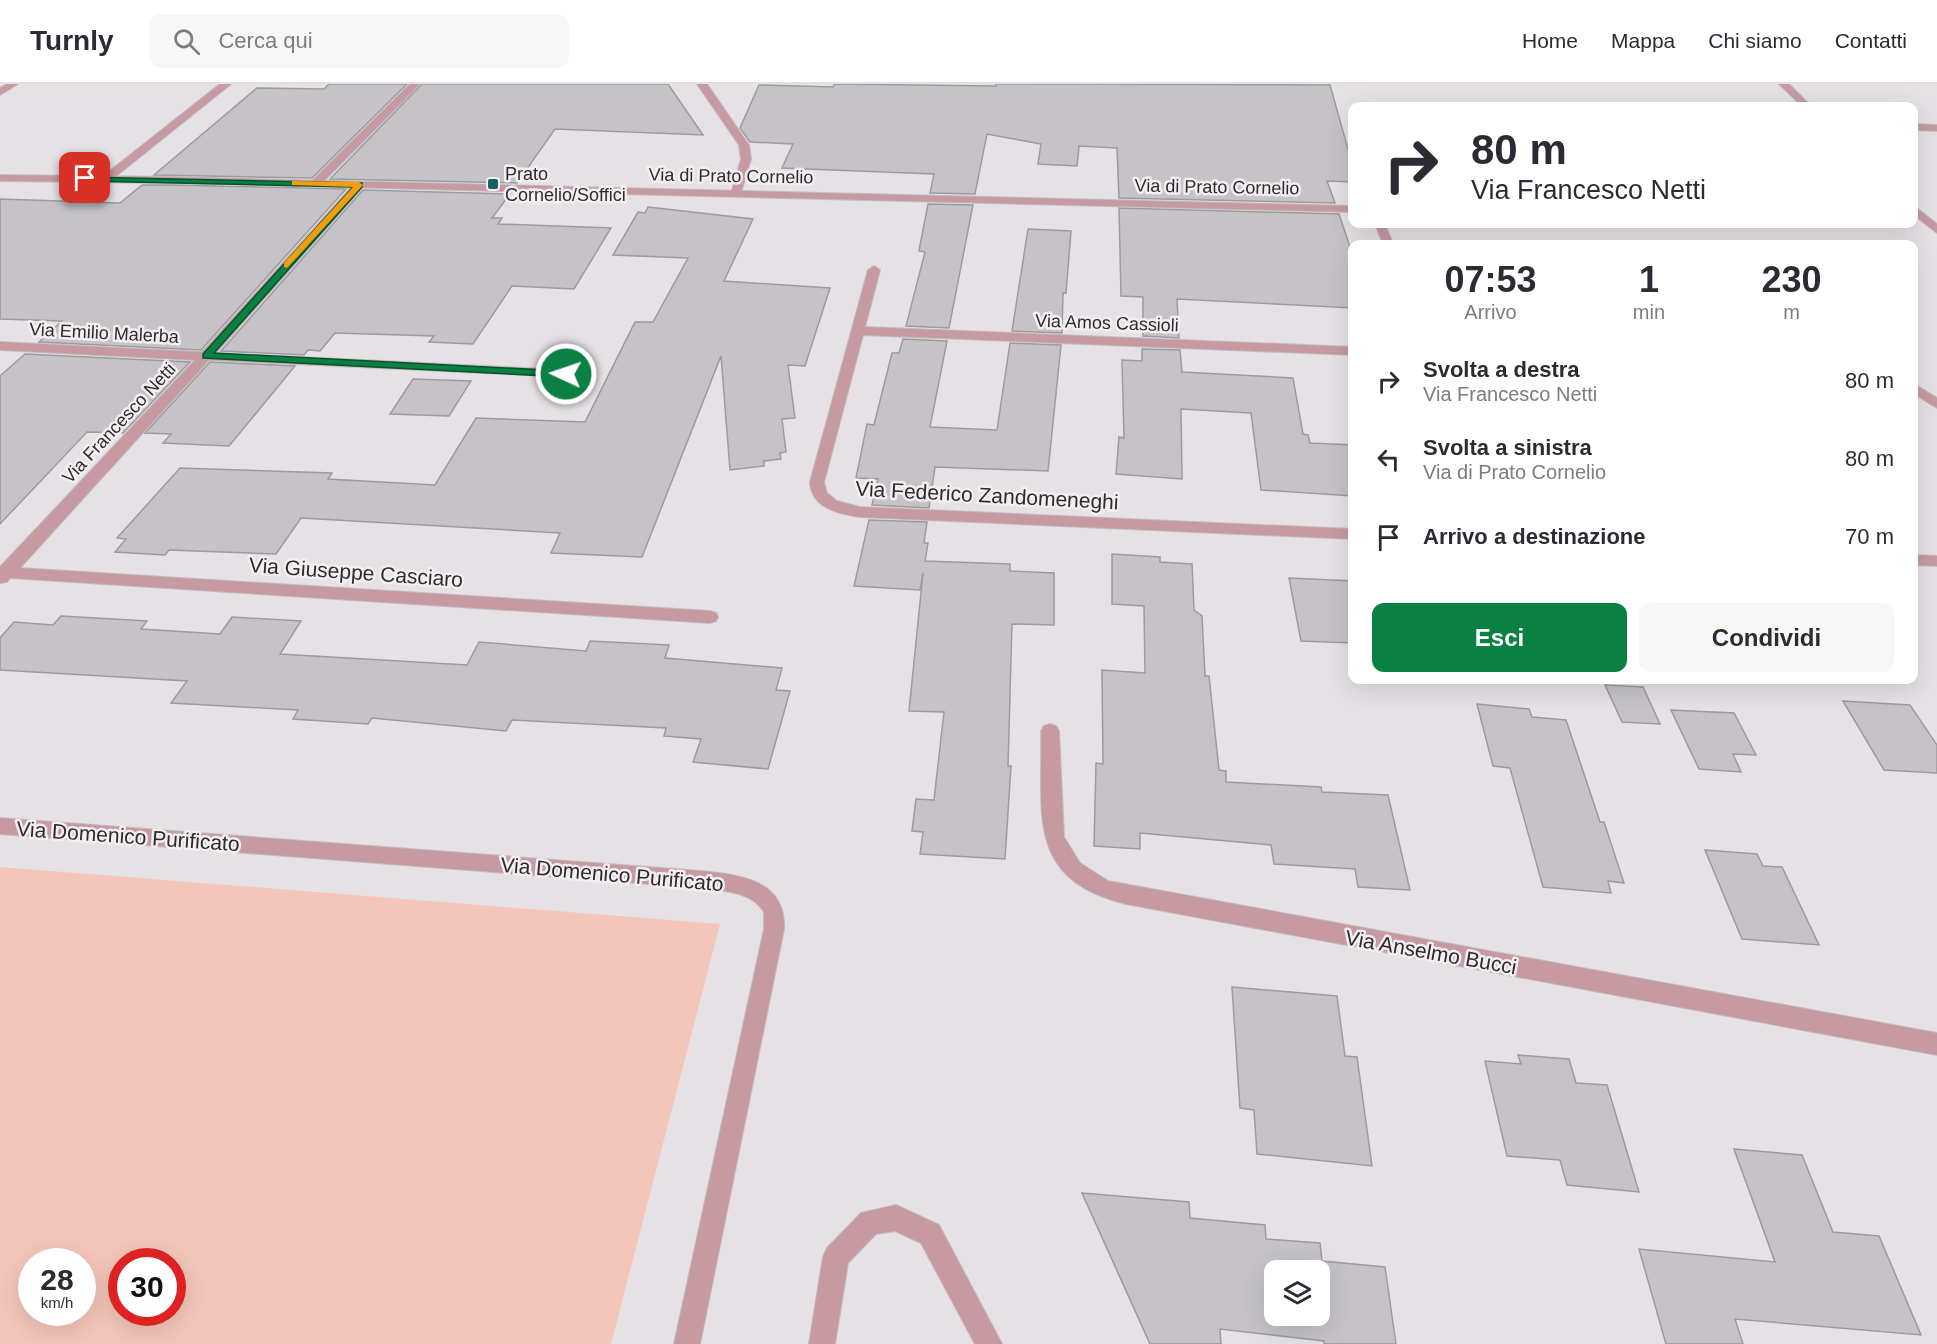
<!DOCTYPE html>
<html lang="it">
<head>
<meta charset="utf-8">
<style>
  :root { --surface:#fff; --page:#f7f7f7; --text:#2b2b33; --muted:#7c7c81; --line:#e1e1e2; --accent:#0b8043 }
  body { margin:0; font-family:Arial,sans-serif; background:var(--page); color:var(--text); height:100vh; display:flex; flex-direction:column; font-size:22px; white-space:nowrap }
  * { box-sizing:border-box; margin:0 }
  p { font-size:20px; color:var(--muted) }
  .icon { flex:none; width:33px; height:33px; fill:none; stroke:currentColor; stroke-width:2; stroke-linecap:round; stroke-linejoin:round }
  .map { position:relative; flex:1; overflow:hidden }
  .side { position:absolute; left:1348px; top:156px; width:570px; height:444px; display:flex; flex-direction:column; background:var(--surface); border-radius:12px; box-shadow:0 6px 24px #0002 }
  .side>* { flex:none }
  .banner { position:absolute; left:1348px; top:18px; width:570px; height:126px; border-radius:12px; box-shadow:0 6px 24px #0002; background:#fff; color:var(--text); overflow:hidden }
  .controls { position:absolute; left:1264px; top:1176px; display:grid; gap:12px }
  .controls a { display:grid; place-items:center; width:66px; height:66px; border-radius:12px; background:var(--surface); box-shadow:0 6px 24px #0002; font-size:30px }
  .speed { position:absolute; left:18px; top:1164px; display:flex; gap:12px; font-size:30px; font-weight:700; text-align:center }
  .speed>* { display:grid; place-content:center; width:78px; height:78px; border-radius:50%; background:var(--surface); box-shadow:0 6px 24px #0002; line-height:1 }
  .speed small { font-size:15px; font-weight:400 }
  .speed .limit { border:9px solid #d22; background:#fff; color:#111 }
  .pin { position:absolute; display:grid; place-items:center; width:51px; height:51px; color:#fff; margin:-26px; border-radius:12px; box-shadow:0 3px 9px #0006 }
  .me { position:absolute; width:66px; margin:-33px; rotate:273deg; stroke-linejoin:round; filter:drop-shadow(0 0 4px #0008) }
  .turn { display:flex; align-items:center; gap:21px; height:126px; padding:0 24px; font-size:27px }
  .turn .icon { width:78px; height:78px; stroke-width:2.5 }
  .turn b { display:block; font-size:42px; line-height:51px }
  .eta { display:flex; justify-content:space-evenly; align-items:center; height:102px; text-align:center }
  .eta b { font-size:36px; font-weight:800; line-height:42px }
  .button { display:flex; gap:12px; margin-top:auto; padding:12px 24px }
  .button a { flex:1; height:69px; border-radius:12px; background:var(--accent); color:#fff; font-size:24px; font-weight:800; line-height:69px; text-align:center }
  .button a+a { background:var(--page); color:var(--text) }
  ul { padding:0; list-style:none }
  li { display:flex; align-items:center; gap:18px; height:78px; padding:0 24px }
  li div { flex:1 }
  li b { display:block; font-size:22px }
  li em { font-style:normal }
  header { display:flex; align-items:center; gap:36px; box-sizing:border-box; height:84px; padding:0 30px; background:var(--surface); border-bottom:2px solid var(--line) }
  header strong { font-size:28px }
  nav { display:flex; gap:33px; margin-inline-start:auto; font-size:21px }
  .search { width:420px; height:54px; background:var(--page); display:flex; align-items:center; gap:15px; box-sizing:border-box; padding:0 21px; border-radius:12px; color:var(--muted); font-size:22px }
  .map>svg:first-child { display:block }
</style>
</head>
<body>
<header>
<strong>Turnly</strong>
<div class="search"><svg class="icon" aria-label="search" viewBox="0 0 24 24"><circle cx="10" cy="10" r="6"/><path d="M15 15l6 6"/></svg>Cerca qui</div>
<nav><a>Home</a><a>Mappa</a><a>Chi siamo</a><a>Contatti</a></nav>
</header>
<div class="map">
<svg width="1937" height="1260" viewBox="0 0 1937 1260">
  <rect width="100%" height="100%" fill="#e6e1e5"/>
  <!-- green -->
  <path fill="#f3c6b9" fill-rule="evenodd" d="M0,783l720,57 -109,420h-611zM32,1178h50v50h-50zM122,1178h50v50h-50z"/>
  <!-- building -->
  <path fill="#c5c3c8" stroke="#9d9b9f" stroke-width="1.5" fill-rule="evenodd" d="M329,0h78l-95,94 -158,-3 103,-87 67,1z
    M422,0h246l35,51 -148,-6 -38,54 -187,-4z
    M834,0l162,2v-2l334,1 23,82v15l-26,-1 8,22 -216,-5 -2,-50 -38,-2 -2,20 -39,-2 3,-20 -54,-10 -12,60 -45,-1 4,-19 -152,-6 11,-24 -43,-2 -10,-14 19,-43 74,2z
    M142,101h32l172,4 -145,161 -162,-8 23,-21 -62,-2v-120l120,4z
    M363,106l147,4 -18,24h10l-4,6 113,4 -37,61 -62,-3 -39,58 -44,-2 5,-6 -99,-3 -15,18 -12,-1 -4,5 -83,-4z
    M928,120l45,1 -24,123 -43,-2 19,-74 -6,-1z
    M648,123l105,12 -29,62 106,7 -25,78 -17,-1 7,53 -13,1 4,33 -6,1 1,6 -17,2v5l-34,4 -9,-114 -79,201 -91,-4 9,-20 -259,-15 -25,36 -107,-4 -4,5 -50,-3 11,-13 -9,-1 63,-70 152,5 -4,6 107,6 41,-67 109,4 50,-100h18l35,-64 -75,-3 25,-43 7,1z
    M1119,124l220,6 14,42v52l-176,-9 2,39 -36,-2v-39l-22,-1z
    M1028,145l43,2 -5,62h-3l-1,40 -50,-2z
    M903,255l44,2 -17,86 67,3 13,-87 51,2 -13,126 -113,-4 -6,41 -57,-3 6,-26 -22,-1 11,-54 7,1 18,-72h7z
    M1142,265l38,1 2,22 111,6 10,56 5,1 2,8 43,2v51l-92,-6 -10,-77 -70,-4 1,70 -66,-5 3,-37 5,1 -2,-78 20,1z
    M25,270l165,8 -67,71 -36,-1 -87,92v-148z
    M210,278l85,4 -66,80 -66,-3 8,-9 -26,-1z
    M413,295l58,2 -22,35 -59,-2z
    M869,436l58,2 -3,21h4l-3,18 85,3v7l44,2v52l-42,-1 -4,142h3l-6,93 -85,-5 3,-22 -11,-1 4,-32 18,1 10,-88 -35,-1 14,-138 -3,17 -66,-4z
    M1112,470l48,3v5l32,2 2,46 8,6 3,60h4l10,94 7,1v11l95,5 1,5 66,3 22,95 -52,-3 -3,-18 -81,-5 -3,-19 -131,-12v16l-46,-3 2,-83 7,1 -1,-94 43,3 -1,-67 -32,-2z
    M1289,494l64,3v62l-52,-2z
    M61,532l86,5 -6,8 79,5 12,-17 69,4 -21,33 187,11 12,-23 107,9 4,-10 79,4 -4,13 117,10 -6,22 14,1 -22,78 -75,-7 8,-23 -37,-3 2,-8 -154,-8 -6,11 -134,-13 -4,6 -75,-5 5,-9 -127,-7 16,-22 -187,-11v-32l14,-16 39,3z
    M1605,601l38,2 17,37 -38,-2z
    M1843,617l67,4 27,40v28l-53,-3z
    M1477,620l52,5 3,8 34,3 34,102h4l20,61 -16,-2 3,12 -68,-6 -33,-119 -17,-2z
    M1671,626l63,3 22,42 -23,-1 8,18 -42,-3z
    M1705,766l52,4 6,12 19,1 37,78 -77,-6z
    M1232,903l105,9 8,60 12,1 15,109 -115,-12 -3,-44 -14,-2z
    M1518,971l51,4 7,24 31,2 32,107 -72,-7 -7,-25 -53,-4 -22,-95 36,3z
    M1734,1065l68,6 31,77 46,4 42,99 -186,-16 8,25h-77l-27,-95 136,13z
    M1082,1109l107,9 1,16 75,7 1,14 54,4 2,18 63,6 11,77h-72v-3l-104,-12 1,15h-71zM1275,1186h45v46h-45z"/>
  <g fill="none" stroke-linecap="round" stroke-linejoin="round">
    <defs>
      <path id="minor" d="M7,0h11l-18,11v-7z
        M220,0h11l-121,97h-8v-4z
        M410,0h10l-100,101h-8v-4z
        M697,0h10l42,61 2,14 -11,37 -4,1 -5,-3 10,-35 -2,-14z
        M1914,40l23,1v6l-23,-1z
        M359,98l4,1v4l-147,166 350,17 5,1 2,3 -2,3 -362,-17 -189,208 690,43 6,2 2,4 -2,4 -6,2 -700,-45 -3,4 -7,1v-16l195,-207 -195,-10v-8l202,10 153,-169z
        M1375,140h10l8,20h-10z
        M874,182l6,4 -15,57 488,20v8l-490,-20 -39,147 3,11 10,8 23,6 493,22v10l-493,-22c-21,-3 -49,-9 -50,-35l58,-212z
        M1914,300l23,14v10l-23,-14z
        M1914,471l23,1v10l-23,-1z
        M1050,640l6,2 3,5 5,106 16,26 28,18 829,152v22l-811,-151c-101,-25 -83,-89 -85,-173l3,-5z
        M0,734l701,53c40,4 85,9 83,58l-84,415h-26l90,-415v-17c-12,-21 -42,-21 -63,-24l-701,-54z
        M896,1121l43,20 63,119h-27l-54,-101 -26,-12 -19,3 -28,29 -13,81h-26l14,-87 4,-9 34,-35z"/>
      <path id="tertiary" d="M1779,0h10l22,22h-9z
        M0,91l174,2 1179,29v6l-1179,-29 -174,-2z
        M1914,122l23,18v9l-23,-18z"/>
    </defs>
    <!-- minor casing -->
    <use href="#minor" stroke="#c1bdc0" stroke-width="2"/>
    <!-- tertiary casing -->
    <use href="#tertiary" stroke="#c1bdc0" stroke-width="2"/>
    <!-- minor -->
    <use href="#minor" fill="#c79aa1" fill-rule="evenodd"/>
    <!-- tertiary -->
    <use href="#tertiary" fill="#c79aa1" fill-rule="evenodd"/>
  </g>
  <!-- route -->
  <path fill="#0b8043" stroke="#07532c" stroke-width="1.5" d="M82,93l280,6v4l-148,166 352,18 5,3 -5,3 -363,-19v-4l150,-167 -268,-6 -3,-1z"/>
  <!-- slow -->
  <path fill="#f59e0b" d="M292,97l67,1 4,3 -76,83 -3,-1v-4l69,-76 -59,-2h-2z"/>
  <!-- markers -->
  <rect fill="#166461" stroke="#f4eef2" stroke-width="2" x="487" y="94" width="12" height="12" rx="3"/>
  <g text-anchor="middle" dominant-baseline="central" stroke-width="5" stroke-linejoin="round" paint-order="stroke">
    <!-- far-poi labels -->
    <g font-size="18" fill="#2d2b2c" stroke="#f4eef2" text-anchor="start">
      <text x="505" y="90">Prato<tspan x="505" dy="21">Cornelio/Soffici</tspan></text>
    </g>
    <!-- far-street labels -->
    <g font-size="18" fill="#2d2b2c" stroke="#f4eef2">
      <text transform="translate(731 92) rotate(1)">Via di Prato Cornelio</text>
      <text transform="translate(1217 103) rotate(1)">Via di Prato Cornelio</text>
      <text transform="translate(1107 239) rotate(2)">Via Amos Cassioli</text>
      <text transform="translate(104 249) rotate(3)">Via Emilio Malerba</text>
      <text transform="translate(119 339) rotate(-47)">Via Francesco Netti</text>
    </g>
    <!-- street labels -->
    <g font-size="21" fill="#2d2b2c" stroke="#f4eef2">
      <text transform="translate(987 411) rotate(3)">Via Federico Zandomeneghi</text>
      <text transform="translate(356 488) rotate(4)">Via Giuseppe Casciaro</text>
      <text transform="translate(128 752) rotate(4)">Via Domenico Purificato</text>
      <text transform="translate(612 790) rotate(5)">Via Domenico Purificato</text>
      <text transform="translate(1431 868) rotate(10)">Via Anselmo Bucci</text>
    </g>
  </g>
</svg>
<div class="controls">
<a><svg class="icon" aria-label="layers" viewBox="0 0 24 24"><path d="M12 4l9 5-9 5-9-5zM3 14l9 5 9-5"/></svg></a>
</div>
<div class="speed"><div>28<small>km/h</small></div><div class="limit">30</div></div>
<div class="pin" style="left:85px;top:94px;background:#d93025"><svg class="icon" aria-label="arrive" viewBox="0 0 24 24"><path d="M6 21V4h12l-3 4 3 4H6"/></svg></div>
<svg class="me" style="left:566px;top:290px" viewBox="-20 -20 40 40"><circle r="17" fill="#0b8043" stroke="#fff" stroke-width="3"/><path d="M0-11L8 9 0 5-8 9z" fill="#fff"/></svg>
<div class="banner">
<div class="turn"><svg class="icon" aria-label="right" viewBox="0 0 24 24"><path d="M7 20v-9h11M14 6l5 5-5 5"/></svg><div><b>80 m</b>Via Francesco Netti</div></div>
</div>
<section class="side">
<div class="eta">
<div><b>07:53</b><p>Arrivo</p></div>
<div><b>1</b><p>min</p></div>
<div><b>230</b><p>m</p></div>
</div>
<ul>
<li><svg class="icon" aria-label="right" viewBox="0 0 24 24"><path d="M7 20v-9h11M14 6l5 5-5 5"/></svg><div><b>Svolta a destra</b><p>Via Francesco Netti</p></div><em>80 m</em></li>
<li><svg class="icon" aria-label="left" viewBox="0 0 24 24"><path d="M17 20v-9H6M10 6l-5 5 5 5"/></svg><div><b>Svolta a sinistra</b><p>Via di Prato Cornelio</p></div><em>80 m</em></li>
<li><svg class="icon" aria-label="arrive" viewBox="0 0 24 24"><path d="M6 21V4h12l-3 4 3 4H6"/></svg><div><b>Arrivo a destinazione</b></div><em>70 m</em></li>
</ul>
<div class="button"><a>Esci</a><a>Condividi</a></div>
</section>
</div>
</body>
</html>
